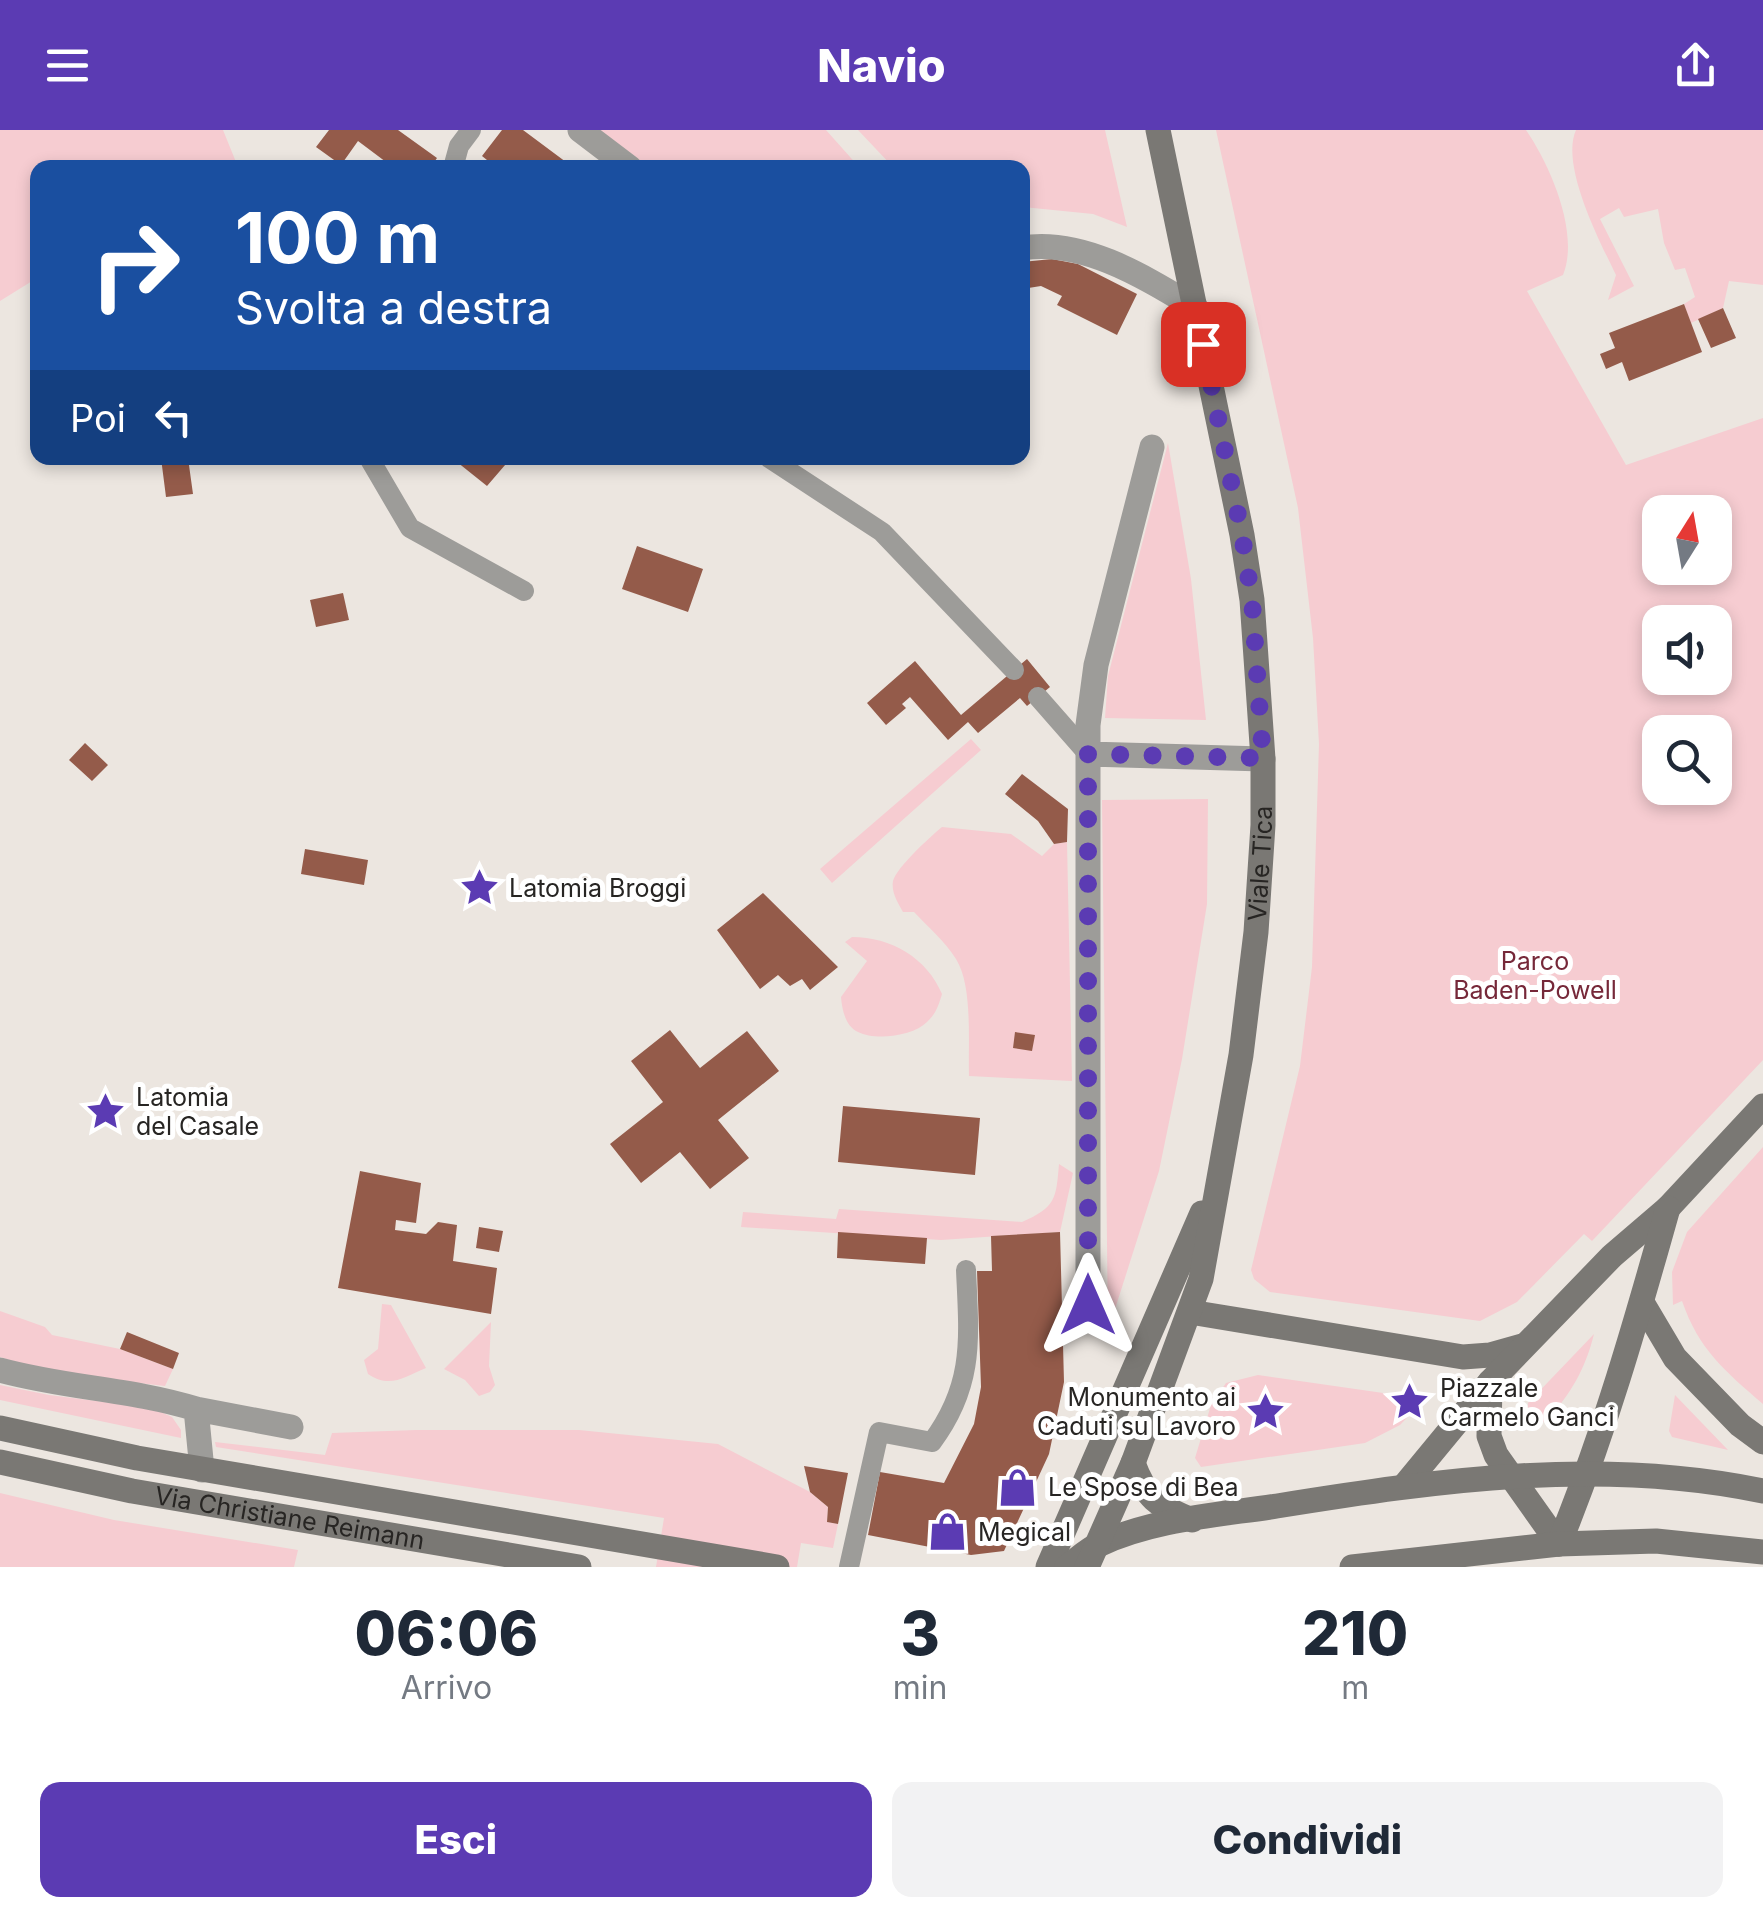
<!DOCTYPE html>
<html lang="it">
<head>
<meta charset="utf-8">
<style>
  :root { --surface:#fff; --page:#f2f2f3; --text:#1f2937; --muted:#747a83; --accent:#5b3bb3 }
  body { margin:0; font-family:Inter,sans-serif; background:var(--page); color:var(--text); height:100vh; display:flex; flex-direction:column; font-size:38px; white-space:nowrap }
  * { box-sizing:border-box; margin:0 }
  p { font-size:32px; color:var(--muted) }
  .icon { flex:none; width:55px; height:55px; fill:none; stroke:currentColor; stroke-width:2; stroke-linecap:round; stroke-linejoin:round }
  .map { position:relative; height:1437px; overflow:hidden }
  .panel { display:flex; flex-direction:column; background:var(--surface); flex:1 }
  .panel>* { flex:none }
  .hud { position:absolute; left:30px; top:30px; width:1000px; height:305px; border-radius:20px; box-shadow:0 5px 15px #0003; background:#1a4fa0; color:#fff; overflow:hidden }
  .needle { width:65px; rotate:11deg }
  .controls { position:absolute; left:1642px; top:365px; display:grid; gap:20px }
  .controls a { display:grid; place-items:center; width:90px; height:90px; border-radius:20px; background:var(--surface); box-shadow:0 5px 15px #0003; font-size:50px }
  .pin { position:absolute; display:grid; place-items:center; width:85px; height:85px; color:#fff; margin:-42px; border-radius:20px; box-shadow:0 5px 15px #0006 }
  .me { position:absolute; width:110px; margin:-55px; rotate:0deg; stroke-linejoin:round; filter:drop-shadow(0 0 8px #0008) }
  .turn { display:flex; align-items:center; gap:35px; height:210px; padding:0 40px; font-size:45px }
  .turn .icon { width:130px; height:130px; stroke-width:2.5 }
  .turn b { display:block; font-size:70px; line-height:85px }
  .then { display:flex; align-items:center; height:95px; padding:0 40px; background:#0003; gap:20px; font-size:38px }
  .eta { display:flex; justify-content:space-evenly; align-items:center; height:170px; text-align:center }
  .eta b { font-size:60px; font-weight:800; line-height:70px }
  .cta { display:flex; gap:20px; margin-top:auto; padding:20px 40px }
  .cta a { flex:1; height:115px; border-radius:20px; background:var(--accent); color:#fff; font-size:40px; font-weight:800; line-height:115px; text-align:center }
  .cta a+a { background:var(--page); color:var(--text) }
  header { display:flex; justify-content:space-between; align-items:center; height:130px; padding:0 40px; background:var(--accent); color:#fff; font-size:45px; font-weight:800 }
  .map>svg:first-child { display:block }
</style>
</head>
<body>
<header><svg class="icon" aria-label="menu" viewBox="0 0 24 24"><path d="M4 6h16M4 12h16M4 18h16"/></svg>Navio<svg class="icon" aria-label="share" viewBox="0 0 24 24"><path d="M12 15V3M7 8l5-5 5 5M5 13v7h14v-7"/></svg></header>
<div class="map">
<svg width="1763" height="1437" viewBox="0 0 1763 1437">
  <rect width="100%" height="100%" fill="#ece6e0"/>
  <!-- green -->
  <path fill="#f6ccd1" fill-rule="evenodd" d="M0,0h223l15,37 -200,1 -1,110 -37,23z
    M600,0h226l33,37h-210z
    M858,0h247l22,97 -34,-13 -70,-7 -1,-39 -129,-1z
    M1216,0h310c24,35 54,103 37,145l-36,16 99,174 137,-47v642l-171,181 -8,-7 -67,68 -37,19 -210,-29 -16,-13 -3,-9 49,-204 12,-99 7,-223 -6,-106 -15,-130zM1660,382h55v56h-55zM1660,492h55v56h-55zM1660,602h55v56h-55z
    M1576,0h187v155l-34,-4 -6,27 -32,15 -7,-19 11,-7 -10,-29 -10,2 -11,-27 -6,-34 -34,8 -5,-9 -19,11 34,67 -26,14 8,-25c-16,-33 -56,-110 -40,-145z
    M1168,313l23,136 15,141 -101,-2 3,-42z
    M971,609l10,11 -149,133 -12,-14z
    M1208,669l-1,105 -25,155 -23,112 -51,160 -6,-531z
    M942,697l69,7 31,22 12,-12 13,-2 5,239 -103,-5c-1,-33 4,-90 -13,-117 -11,-18 -28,-32 -42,-47h-11c-5,-9 -12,-20 -10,-31 4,-14 37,-44 49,-54z
    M852,807c39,0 75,21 90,57 -3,10 -6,20 -15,28 -14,14 -51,19 -69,10 -13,-6 -16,-23 -17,-35l26,-36 -22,-19z
    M1763,1017v257c-38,-33 -64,-54 -81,-103l-9,4 -1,-33 15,-40z
    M1059,1034l14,9 -13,59 -119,8 -200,-13 2,-15 93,7 3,-10 183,13c34,-15 34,-23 37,-58z
    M382,1174l9,1 35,63c-22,9 -36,21 -58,6l-4,-14 14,-11z
    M0,1181l45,16 7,8 68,14 53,20 -8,17 -115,-13 -50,-16z
    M491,1192l-2,44 6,19 -5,7 -11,4 -14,-16 -21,-11z
    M1594,1204c-9,36 -23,59 -48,88l-18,-3v-16z
    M1258,1245l167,24 -25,26 -35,18 -164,24 -6,-9 16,-53 15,-22z
    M0,1255l49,10 103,13 20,9 9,13v8l-181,-38z
    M1675,1265l53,55 -56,-13 -3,-6z
    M416,1300h163l139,14 92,48 18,15 -1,15 11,2 -5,24 -32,-5 -4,24h-141l8,-49 -448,-71 -1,-5 110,13 7,-22z
    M0,1363l114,27 184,30 -4,17h-294z"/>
  <!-- building -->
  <path fill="#945b4a" d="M329,0h69l39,28 -7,10h-36l-36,-27 -17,24 -25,-18z
    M502,0h21l51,38h-77l-15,-12z
    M1052,129l26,5 59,30 -20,41 -60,-30 5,-9 -21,-10 -19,3v-27z
    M1684,174l18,48 -73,29 -7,-19 -16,7 -6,-15 15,-6 -6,-15z
    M1723,178l13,30 -25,10 -13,-29z
    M161,328h27l5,36 -27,3z
    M452,328h59l-24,28z
    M637,416l66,23 -15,43 -66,-23z
    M343,463l6,27 -33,7 -6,-27z
    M1027,529l23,28 -23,19 -7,-8 -42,35 -10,-11 -20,18 -38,-43 -8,7 4,4 -20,17 -19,-22 48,-42 46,54z
    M85,613l23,22 -16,16 -23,-21z
    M1022,644l46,35 -1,33 -13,2 -16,-23 -33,-27z
    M305,719l63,11 -4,25 -63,-11z
    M763,763l75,74 -28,23 -8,-11 -12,7 -12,-11 -18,14 -43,-59z
    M670,900l30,38 47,-37 32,40 -61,49 31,38 -39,31 -30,-37 -39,31 -31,-39 53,-42 -32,-41z
    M1015,902l20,3 -3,16 -19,-3z
    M843,976l137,12 -5,57 -137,-13z
    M360,1041l61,12 -5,40 -20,-3 -1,10 31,4 12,-12 19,3 -4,36 44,7 -6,46 -153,-26z
    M479,1097l24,4 -4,21 -23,-4z
    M838,1102l89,6 -2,26 -88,-6z
    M1060,1102l4,150 -15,72 -45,97 -33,4 -103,-20 12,-63 64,11 30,-59 7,-37 -4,-116h15l-1,-35z
    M127,1202l52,21 -6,16 -53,-20z
    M804,1336l44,7 -10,51 -11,-2 1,-15 -18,-15z"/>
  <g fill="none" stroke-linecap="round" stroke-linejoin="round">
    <!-- lane -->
    <path stroke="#9d9c99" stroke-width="20" d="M453,38l6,-22 12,-16
      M369,328l41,70 114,63
      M769,328l113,74 132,138
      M1038,567l50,57
      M849,1437l30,-135 53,10c43,-58 37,-104 34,-172"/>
    <!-- street -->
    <path stroke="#9d9c99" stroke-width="25" d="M580,0l50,38
      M1022,118c61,-10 124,30 174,60
      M1088,624l175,5
      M1088,1175v-580l8,-60 56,-218
      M0,1240c65,18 132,19 196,39l6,61
      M196,1279l95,18"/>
    <!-- secondary -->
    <g stroke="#7a7874" stroke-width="25">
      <path d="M1643,1174l32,54 65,67 23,17"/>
      <path d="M1190,1182l273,45 27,-2 32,-9"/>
      <path d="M1490,1252l-1,54 7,19 63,89"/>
      <path d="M0,1298l137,30 640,109"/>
      <path id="s1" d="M0,1332l132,29 447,76"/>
      <path d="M1133,1333c13,35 24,43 59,57"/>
      <path d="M1405,1355l85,-103 122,-126 56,-48 95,-102"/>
      <path d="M1559,1414c45,-110 77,-222 109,-336"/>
      <path d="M1048,1437l154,-354"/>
      <path d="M1067,1437c10,-7 20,-17 31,-22 54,-26 121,-30 179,-39 162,-26 323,-49 486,-15"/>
      <path id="s2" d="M1087,1437l46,-104 68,-184 40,-224 15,-123 7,-107v-66l-11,-159 -10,-65 -84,-405"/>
      <path d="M1352,1437l207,-23 97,-3 107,11"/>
    </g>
  </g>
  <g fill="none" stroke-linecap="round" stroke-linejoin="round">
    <!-- route -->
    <path stroke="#5b3bb3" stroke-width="18" stroke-dasharray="0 32.4" d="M1088,1175v-551l175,4 -11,-158 -10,-65 -39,-191"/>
  </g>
  <!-- icons -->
  <defs>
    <symbol id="sight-bare" viewBox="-9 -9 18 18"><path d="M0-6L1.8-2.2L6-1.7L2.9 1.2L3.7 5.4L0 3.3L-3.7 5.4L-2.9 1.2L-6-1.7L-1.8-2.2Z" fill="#5b3bb3" stroke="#fff" stroke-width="2.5" paint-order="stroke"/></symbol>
    <symbol id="shop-bare" viewBox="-9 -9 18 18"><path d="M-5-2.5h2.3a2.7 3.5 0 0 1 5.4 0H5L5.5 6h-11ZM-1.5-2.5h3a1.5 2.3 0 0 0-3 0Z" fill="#5b3bb3" stroke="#fff" stroke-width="2.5" paint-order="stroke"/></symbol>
  </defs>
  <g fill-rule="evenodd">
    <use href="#sight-bare" x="452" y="730" width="55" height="55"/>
    <use href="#sight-bare" x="78" y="954" width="55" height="55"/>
    <use href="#sight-bare" x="1382" y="1244" width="55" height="55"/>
    <use href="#sight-bare" x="1238" y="1254" width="55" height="55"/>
    <use href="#shop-bare" x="990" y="1330" width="55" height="55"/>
    <use href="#shop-bare" x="920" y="1374" width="55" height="55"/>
  </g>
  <g text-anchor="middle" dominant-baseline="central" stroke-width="10" stroke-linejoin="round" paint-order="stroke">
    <!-- street labels -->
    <g font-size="25" fill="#272523" stroke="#fff">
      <text stroke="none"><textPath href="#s2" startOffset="730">Viale Tica</textPath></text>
      <text stroke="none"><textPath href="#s1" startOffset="295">Via Christiane Reimann</textPath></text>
    </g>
    <!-- poi labels -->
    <g font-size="25" fill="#272523" stroke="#fff" text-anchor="start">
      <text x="509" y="758">Latomia Broggi</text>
      <text x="136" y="967">Latomia<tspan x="136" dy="29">del Casale</tspan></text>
      <text x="1440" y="1258">Piazzale<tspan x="1440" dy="29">Carmelo Ganci</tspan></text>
      <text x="1236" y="1267" text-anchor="end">Monumento ai<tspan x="1236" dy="29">Caduti su Lavoro</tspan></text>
      <text x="1048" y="1357">Le Spose di Bea</text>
      <text x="978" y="1402">Megical</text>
    </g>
    <!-- park labels -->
    <g font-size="25" fill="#762839" stroke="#fff">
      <text x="1535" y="831">Parco<tspan x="1535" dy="29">Baden-Powell</tspan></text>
    </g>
  </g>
</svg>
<div class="controls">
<a><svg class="needle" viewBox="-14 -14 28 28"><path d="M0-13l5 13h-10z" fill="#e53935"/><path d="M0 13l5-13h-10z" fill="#747a83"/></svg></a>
<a><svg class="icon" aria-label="sound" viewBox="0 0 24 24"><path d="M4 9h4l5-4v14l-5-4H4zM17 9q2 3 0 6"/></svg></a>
<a><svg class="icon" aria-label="search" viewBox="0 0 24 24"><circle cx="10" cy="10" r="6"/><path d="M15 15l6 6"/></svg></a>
</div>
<div class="pin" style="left:1203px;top:214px;background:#d93025"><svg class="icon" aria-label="arrive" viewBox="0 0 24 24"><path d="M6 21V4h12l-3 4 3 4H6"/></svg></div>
<svg class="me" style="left:1088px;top:1175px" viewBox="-20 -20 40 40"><path d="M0-17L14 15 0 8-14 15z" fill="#5b3bb3" stroke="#fff" stroke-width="4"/></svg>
<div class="hud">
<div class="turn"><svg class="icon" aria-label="right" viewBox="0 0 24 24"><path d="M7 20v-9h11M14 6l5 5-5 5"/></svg><div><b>100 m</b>Svolta a destra</div></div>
<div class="then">Poi<svg class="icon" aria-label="left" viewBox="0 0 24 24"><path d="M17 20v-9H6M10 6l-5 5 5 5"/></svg></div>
</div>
</div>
<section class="panel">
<div class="eta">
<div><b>06:06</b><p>Arrivo</p></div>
<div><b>3</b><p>min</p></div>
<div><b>210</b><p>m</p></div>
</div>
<div class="cta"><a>Esci</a><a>Condividi</a></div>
</section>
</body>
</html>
